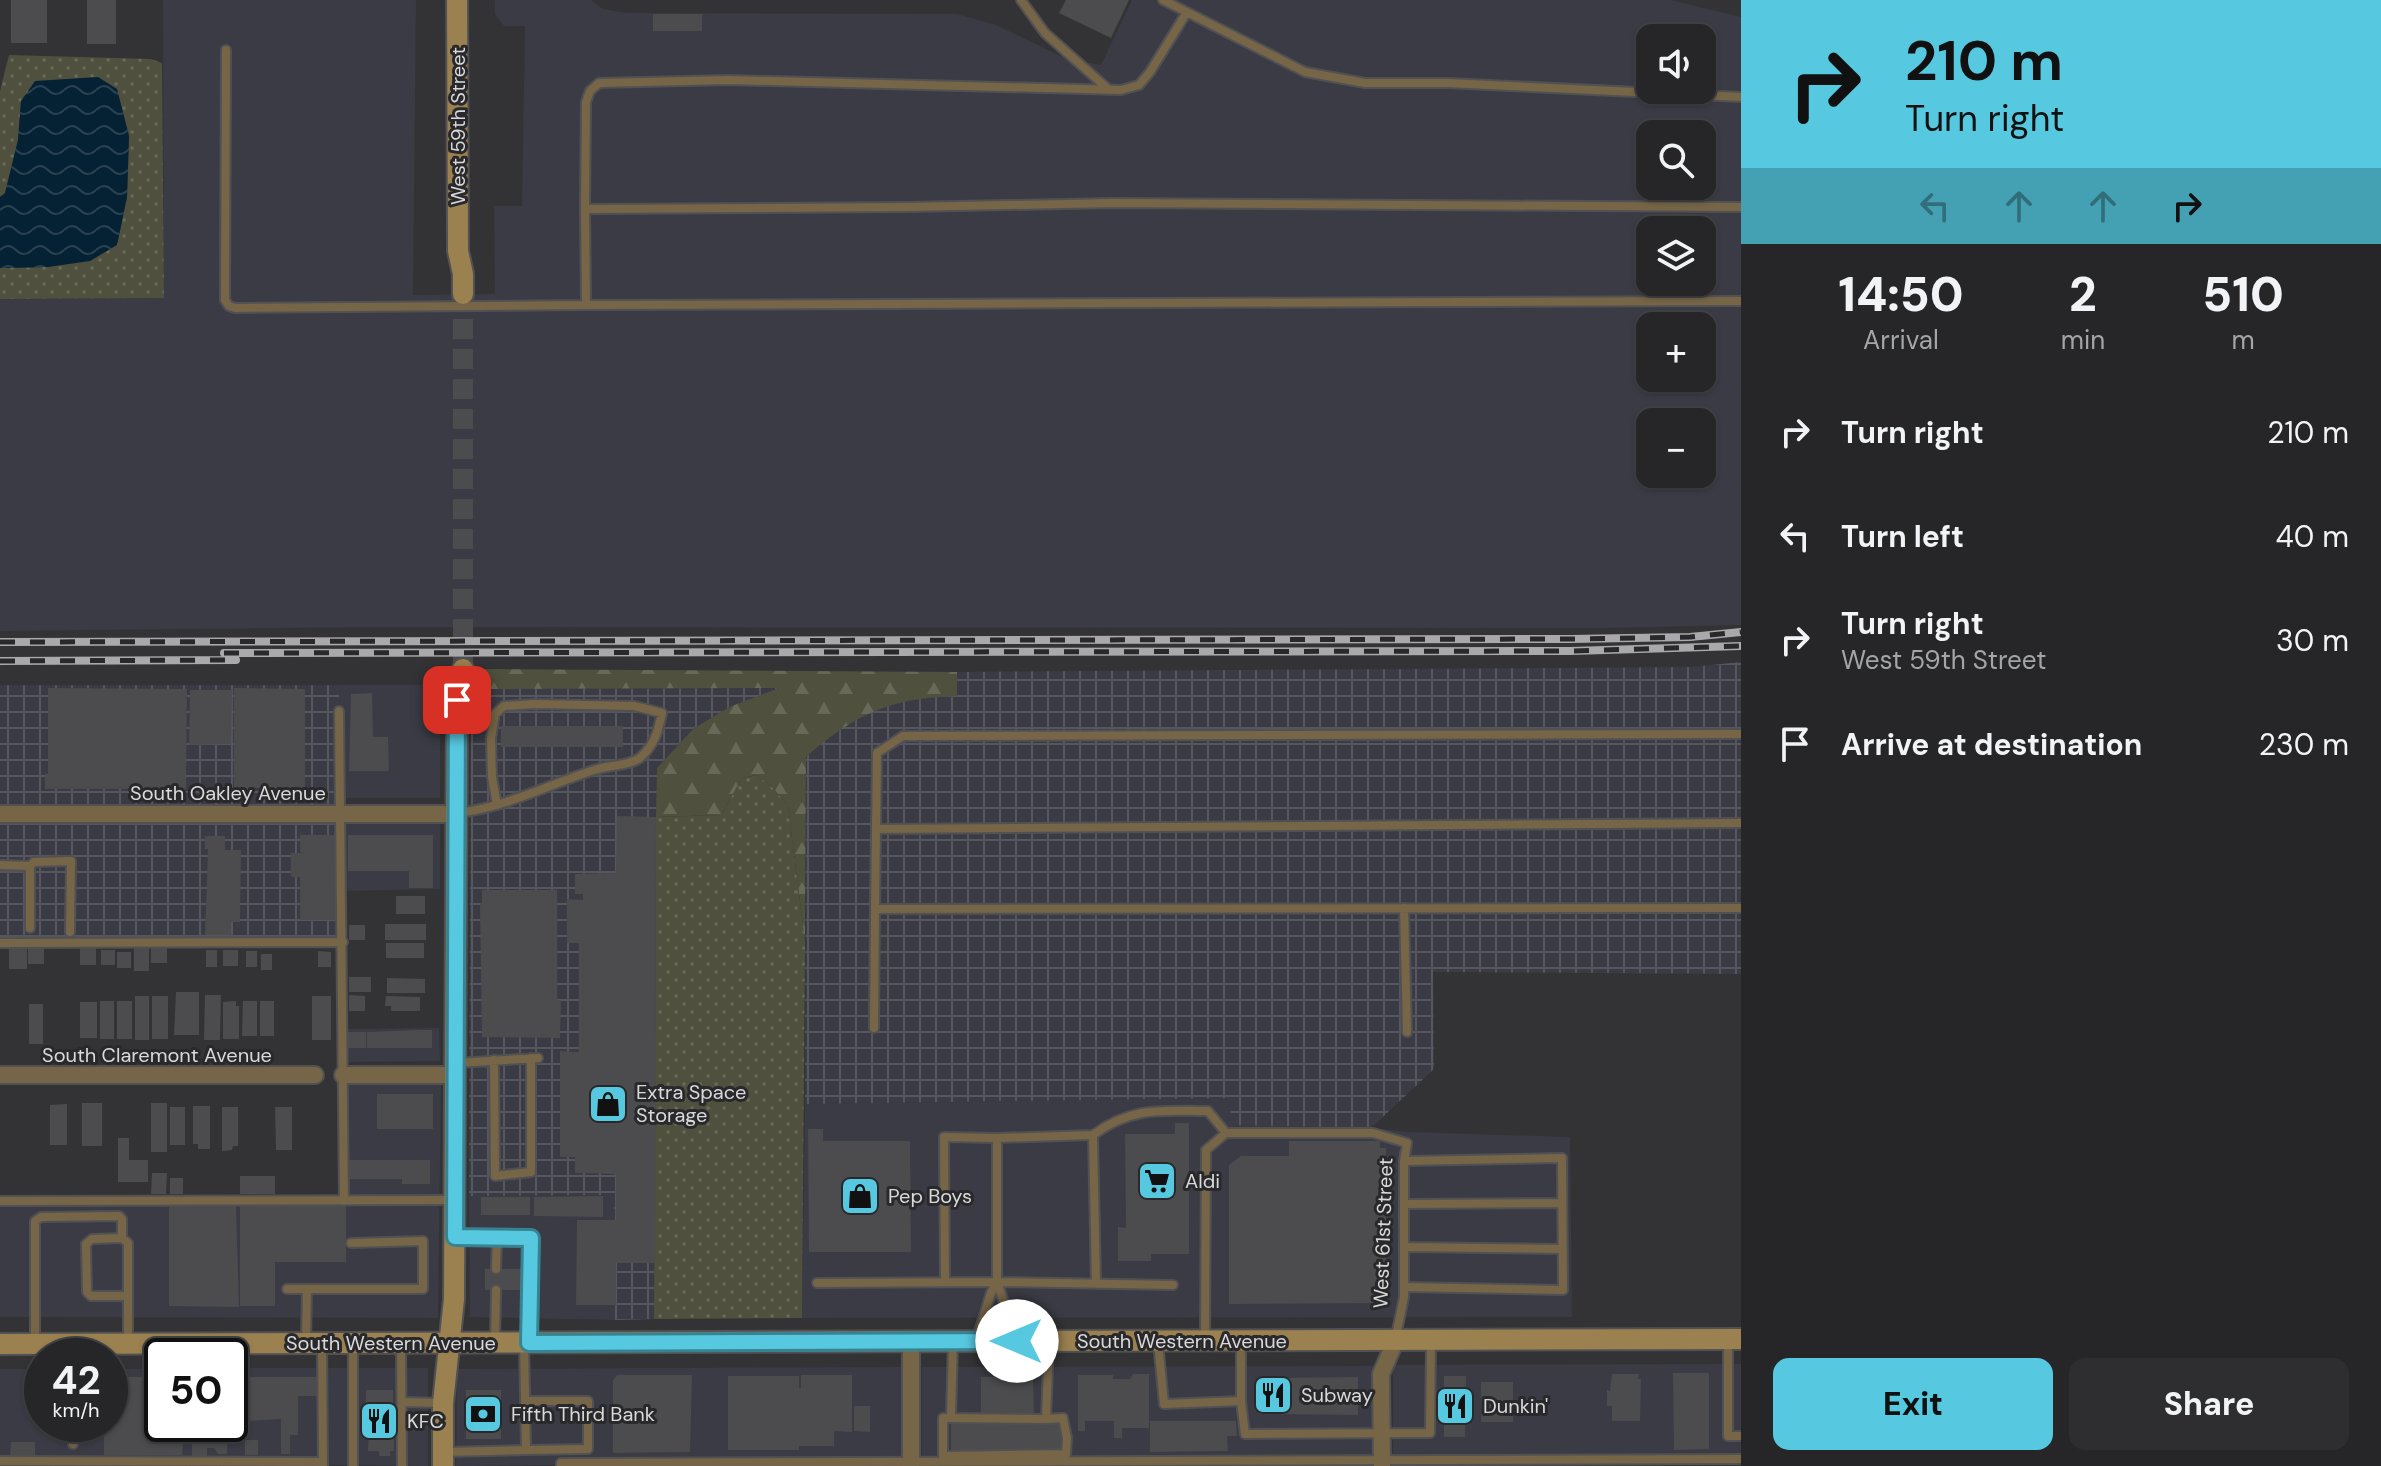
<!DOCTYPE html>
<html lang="en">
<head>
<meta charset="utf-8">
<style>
  :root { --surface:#262628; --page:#2e2e30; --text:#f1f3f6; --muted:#a4a5a8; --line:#424345; --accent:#56c9e0 }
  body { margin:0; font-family:"DM Sans",sans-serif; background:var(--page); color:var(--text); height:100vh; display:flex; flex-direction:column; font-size:30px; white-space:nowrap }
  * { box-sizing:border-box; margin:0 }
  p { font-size:26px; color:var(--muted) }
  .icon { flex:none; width:44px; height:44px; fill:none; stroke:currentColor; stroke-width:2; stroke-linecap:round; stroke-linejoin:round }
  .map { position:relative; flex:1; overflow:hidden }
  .sheet { display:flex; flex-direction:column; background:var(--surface); width:640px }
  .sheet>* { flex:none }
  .top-card { background:#56c9e0; color:#111; overflow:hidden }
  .tools { position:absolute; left:1636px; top:24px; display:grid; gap:16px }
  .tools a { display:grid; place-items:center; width:80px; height:80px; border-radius:16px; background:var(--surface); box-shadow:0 2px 6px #0004,0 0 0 2px var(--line); font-size:40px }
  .speed { position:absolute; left:24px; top:1338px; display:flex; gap:16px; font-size:40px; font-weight:700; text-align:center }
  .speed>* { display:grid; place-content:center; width:104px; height:104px; border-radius:50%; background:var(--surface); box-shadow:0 2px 6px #0004,0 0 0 2px var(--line); line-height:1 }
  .speed small { font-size:20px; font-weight:400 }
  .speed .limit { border:4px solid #111; border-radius:12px; background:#fff; color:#111 }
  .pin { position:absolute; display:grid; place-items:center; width:68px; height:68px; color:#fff; margin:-34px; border-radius:16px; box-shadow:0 4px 12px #0006 }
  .me { position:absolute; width:88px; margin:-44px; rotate:270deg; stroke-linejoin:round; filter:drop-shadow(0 0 6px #0008) }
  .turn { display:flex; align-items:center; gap:28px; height:168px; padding:0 32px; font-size:36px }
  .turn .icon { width:104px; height:104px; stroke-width:2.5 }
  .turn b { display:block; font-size:56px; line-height:68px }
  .lanes { display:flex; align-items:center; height:76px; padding:0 32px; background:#0003; justify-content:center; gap:40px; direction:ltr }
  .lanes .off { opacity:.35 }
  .eta { display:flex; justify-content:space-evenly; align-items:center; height:136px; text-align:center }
  .eta b { font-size:48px; font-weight:800; line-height:56px }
  .cta { display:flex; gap:16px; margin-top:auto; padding:16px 32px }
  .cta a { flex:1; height:92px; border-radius:16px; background:var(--accent); color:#111; font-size:32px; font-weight:800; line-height:92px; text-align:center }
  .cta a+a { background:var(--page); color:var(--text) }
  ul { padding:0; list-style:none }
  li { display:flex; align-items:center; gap:24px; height:104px; padding:0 32px }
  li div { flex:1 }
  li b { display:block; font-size:30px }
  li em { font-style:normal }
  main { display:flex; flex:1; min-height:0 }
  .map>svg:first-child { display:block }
</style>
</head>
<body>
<main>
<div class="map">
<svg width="1741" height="1466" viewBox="0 0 1741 1466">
  <defs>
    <pattern id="industrial-grid" width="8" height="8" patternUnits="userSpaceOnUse" patternTransform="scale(2)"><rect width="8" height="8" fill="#3a3b44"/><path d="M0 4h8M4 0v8" fill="none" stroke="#56575e"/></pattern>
    <pattern id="grass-dots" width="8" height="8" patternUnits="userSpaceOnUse" patternTransform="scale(2)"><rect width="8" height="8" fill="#4f503d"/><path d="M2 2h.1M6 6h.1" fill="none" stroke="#686958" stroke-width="1.8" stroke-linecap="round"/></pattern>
    <pattern id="forest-firs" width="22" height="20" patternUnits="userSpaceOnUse" patternTransform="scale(2)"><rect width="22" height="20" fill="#4f503d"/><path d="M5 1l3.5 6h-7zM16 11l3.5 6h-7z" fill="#686958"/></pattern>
    <pattern id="water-waves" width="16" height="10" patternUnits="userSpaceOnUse" patternTransform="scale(2)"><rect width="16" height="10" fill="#052134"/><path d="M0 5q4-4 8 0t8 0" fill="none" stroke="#294151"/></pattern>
  </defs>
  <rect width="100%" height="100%" fill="#333336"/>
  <!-- built -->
  <path fill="#3a3b44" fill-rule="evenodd" d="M163,0h253l-3,295 82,-1 -1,-88h28l3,-180h-21l-9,-12v-14h96l12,9 24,4 330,1 39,11 71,34 34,6 31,-65h538l71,17v608l-140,3 -1230,-1 -371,4v-332l164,-1zM1650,38h52v52h-52zM1650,134h52v52h-52zM1650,230h52v52h-52zM1650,326h52v52h-52zM1650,422h52v52h-52z
    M440,669v129h-99l-2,-113h91v-15z
    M341,824h99v65l-98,2z
    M439,1028l1,33 -97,1v-33z
    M343,1084h98l-3,234 -438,-1v-115l343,-1z
    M1231,1098l1,27 139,3 38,4 161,5 2,180 -770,1 3,-214z
    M615,1195v125l-145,-3 -1,-121z
    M1741,1364v95l-348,1v-95z
    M1375,1366l-1,94 -452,1v-94z
    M902,1367l1,94 -447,5 1,-97z
    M230,1368h198v98l-428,-5v-92h42v55h68v-55h52v55h68z"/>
  <!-- industrial -->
  <path fill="url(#industrial-grid)" d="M1741,662v312l-308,-2 1,97 -63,59 -140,-3 -1,-27 -425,6 1,-347 26,-23 43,-25 45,-12 36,-1 1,-24 735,-5z
    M478,669l1,20 303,-1 -53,19 -36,22 -36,39 -3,551 -39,1 -1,-125 -145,1 2,-526z
    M0,685h339l4,257 -343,1z"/>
  <!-- grass -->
  <path fill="url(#grass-dots)" d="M9,55l142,4 11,4 2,235 -164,1v-31l48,-1 69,-22 10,-48 2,-61 -12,-46 -96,11 -3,39 -13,54 -5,3v-106z
    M757,775l16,13 15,18 17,136 -3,376 -148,1 2,-502 65,-2 21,-37z"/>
  <!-- forest -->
  <path fill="url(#forest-firs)" d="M478,669l479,3v24c-66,2 -102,18 -151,61l-1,185 -17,-136 -15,-18 -16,-13 -15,3 -21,37 -65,2 1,-49 36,-39 36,-22 50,-19 -301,1z"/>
  <!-- water -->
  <path fill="url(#water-waves)" d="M98,77l19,12 12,47 -2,61 -10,48 -27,16 -42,6 -48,1v-71l5,-4 13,-53 3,-39 14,-20z"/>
  <!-- building -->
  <path fill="#4c4b4e" d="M11,0h36v43h-36z
    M87,0h29v44h-29z
    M1066,0h63l-18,38 -52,-25z
    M653,14h49v17h-49z
    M48,688l139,1 -1,100h-141v-15h3z
    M234,688l71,1v99h-71z
    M190,690h42l-1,54 -42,1z
    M372,693l1,44h15l1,34h-40l2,-77z
    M501,726h122v21h-122z
    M617,816l39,1 -1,446h-39v42h-40l1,-85h39v-46l-41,-1v-16h-15v-106l19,1v-109h-12v-44l16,1v-6h-8v-20l41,-1z
    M300,835h36v85h-36v-43h-9v-24h12l-3,-1z
    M348,835h85v53h-24v-17h-61z
    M205,836h20v14h16l-1,72h-9v13h-26l3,-86h-3z
    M482,890h75v110h4l-1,38 -78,-1 -2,-134h2z
    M396,896h29v18h-29z
    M385,924h41v16h-41z
    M349,925h16v15h-16z
    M386,943h38v15h-38z
    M151,947h16v16h-16z
    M9,948h18v21h-18z
    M28,948h16v16h-16z
    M80,948h16v17h-16z
    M134,948h15v23h-15z
    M101,950h14v15h-14z
    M206,950h11v17h-11z
    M223,950h15v16h-15z
    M246,951h11v16h-11z
    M318,951l13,1v15h-13z
    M117,952h14v16h-14z
    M261,954h11v16h-11z
    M349,977h22v15h-22z
    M387,978l38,1v14h-38z
    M176,992h23v43h-25z
    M205,995h16l-1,45h-16z
    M349,995l16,1v15h-16z
    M135,996h14v44h-14z
    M152,996h16v43h-16z
    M312,996h19v44h-19z
    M386,996l34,1v14h-29v-5h-6z
    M100,1001h14v38h-14z
    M117,1001h15v38h-15z
    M236,1001v5h3v33h-16v-37z
    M243,1001h14v35h-15z
    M260,1001h14v35h-14z
    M80,1002h17v36h-17z
    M29,1004h14v40h-14z
    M417,1030h15v18h-65v-16z
    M347,1032h19v16h-19z
    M377,1094h56v35h-56z
    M82,1103h20v43h-20z
    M151,1103h16v49h-16z
    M67,1104v41h-17v-40z
    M193,1106h17v43h-12v-5h-5z
    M170,1107h15v38h-15z
    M222,1107h16v39h-5l-1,4 -10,1z
    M275,1107h17v43h-16z
    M1175,1123h14v131h-38v7h-33v-34l8,1 -1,-94h50z
    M808,1129h15v12h87l1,111h-102z
    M118,1138h11v22h19v22h-30z
    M1289,1141h91v7h6v147h-6v8l-151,1v-139l12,-9h48z
    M345,1160h85v24h-28v-5h-57z
    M152,1173h15l-1,21h-15z
    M240,1176h35v18h-35z
    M170,1178h13v16h-13z
    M603,1196v21l-69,-1v-19z
    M481,1197h49v18h-49z
    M169,1206h67l3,101 -70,-1z
    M240,1206h106v56h-71v44h-35z
    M485,1269h36v21h-36z
    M1673,1373h36v76l-35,1z
    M1133,1374h16v54h-27v10h-8v-17h-29v10h-7v-56h35v4h17z
    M1612,1374h27l-1,5h3l-1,42h-28v-15h-5v-16l3,1z
    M617,1375h75l-2,77 -77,1v-73z
    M801,1375h51v57l-18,-1v15h-35v4h-71v-74h71v12h2z
    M1444,1376h22l-1,61h-21z
    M110,1377h52v47h65v30h-9l-4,-6h-7v9h-15v-14h-9l-1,12h-78v-31h6z
    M230,1377h89v19h-21v39h-8v19h-9v-35l-51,3z
    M981,1377h52l1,36h-53z
    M1358,1377v38l-99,-1v-36z
    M32,1380h10v26h-13z
    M1481,1382h32v40h-32z
    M366,1390h27l1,61h-4v5h-11v-5h-11l1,-20 -4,1z
    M466,1390h35v49h-35z
    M854,1406h16v26l-16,-1z
    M1058,1420l4,16v16h-111v-31z
    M1150,1421h86l1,15h-10l1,15 -78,1z
    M245,1440h13v15h-13z
    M11,1442h24v14h-25z"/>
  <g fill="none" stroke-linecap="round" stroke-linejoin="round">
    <!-- secondary-tunnel -->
    <path stroke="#4c4c4f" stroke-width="20" stroke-dasharray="20 10" stroke-linecap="butt" d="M463,669v-375"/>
    <defs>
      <path id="lane" d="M1021,0l24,33 63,56
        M1163,0l142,72 60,11h83l293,14
        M1187,12l-37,60 -11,13 -18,5 -393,-10 -129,3 -9,8 -4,11 -1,107 323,-2 205,-4 628,4
        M226,50l-1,250 4,6 6,2 351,-3
        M585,209l1,96 1155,-4
        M339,711l5,490
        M458,813c48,-6 90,-28 136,-43 14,-5 37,-4 47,-13 14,-13 17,-26 21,-44l-28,-7 -99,-2 -31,2 -9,8 -4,24 1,39 5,28
        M876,829l1,-76 26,-17 838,-2
        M0,865l30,1 4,-4 37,-1 -1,71
        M30,866v62
        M1404,908l3,124
        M875,909l1,-80 865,-6
        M0,943l343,-1
        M874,1028l1,-119 866,-1
        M494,1060l1,116 36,-4v-114
        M457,1063l81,-5
        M1093,1135l3,148
        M997,1138l96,-3c39,-29 69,-24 115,-24l18,22
        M1404,1161l158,-3 1,132 -159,-3
        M0,1201l455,-1
        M1404,1204l158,-1
        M456,1237l75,1 -2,104
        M1404,1247l158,2
        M496,1269l1,-31
        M945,1282l-1,-145 53,1v144l20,58
        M817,1283l180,-1 176,3
        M287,1289h136v-48l-72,2
        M128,1296h-37l-4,-4 -1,-48 6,-5 30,-1 6,5v100
        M1728,1340v96h13
        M953,1341l-2,77 95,1 3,-78
        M976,1341l15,-48 6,-11
        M1205,1341l1,-191 20,-17h147l34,10 -3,18v136l-9,44
        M306,1342l1,-53
        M495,1342l1,-52
        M1158,1342l6,62 77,-3v-59
        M35,1343v-122l6,-4 78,-1 3,3v19
        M322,1343l1,122
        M401,1344l1,122
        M525,1401h63v48l-62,1
        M1241,1401l4,33 185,-1 1,-91
        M402,1402l39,1
        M951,1418h-8v38l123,-2 1,-16 -4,-20 -17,1
        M72,1424l1,20
        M444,1452l82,-2 -2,-108
        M0,1461l323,1
        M353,1466v-122
        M561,1466v-3l1180,-4"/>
      <path id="street" d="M0,814h457
        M0,1075h315
        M343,1075h113
        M911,1340v126
        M1382,1466l-1,-92 14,-32"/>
      <path id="secondary" d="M457,0l1,251 5,23v20
        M0,1344l1741,-5
        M443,1466v-63l11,-104 3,-599 5,-15 1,-16"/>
    </defs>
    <!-- lane casing -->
    <use href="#lane" stroke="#515154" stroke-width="12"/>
    <!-- street casing -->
    <use href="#street" stroke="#515154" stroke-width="20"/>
    <!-- secondary casing -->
    <use href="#secondary" stroke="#515154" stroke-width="24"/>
    <!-- lane -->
    <use href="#lane" stroke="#766547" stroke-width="8"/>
    <!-- street -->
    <use href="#street" stroke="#766547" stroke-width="16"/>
    <!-- secondary -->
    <use href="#secondary" stroke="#9b814f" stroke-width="20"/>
    <defs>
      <path id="rail" d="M0,642l1571,-3 119,-2 51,-5
        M224,653l1347,-2 170,-5
        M0,661l236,-1"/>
    </defs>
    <!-- rail casing -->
    <use href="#rail" stroke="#a9a9ab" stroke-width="8"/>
    <!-- rail -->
    <use href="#rail" stroke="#29292c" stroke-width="5" stroke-dasharray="15" stroke-linecap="butt"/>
  </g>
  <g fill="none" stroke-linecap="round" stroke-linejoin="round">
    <defs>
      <path id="route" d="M457,700l-2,537 76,1 -2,105 488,-2"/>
    </defs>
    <!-- route casing -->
    <use href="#route" stroke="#388392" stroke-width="20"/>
    <!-- route -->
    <use href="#route" stroke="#56c9e0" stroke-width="14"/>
  </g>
  <!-- icons -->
  <defs>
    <symbol id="shop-square" viewBox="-11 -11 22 22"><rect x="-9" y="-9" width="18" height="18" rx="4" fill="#56c9e0" stroke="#29292c"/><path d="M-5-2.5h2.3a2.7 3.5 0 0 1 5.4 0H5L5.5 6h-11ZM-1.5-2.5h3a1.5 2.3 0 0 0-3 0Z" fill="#111"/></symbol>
    <symbol id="supermarket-square" viewBox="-11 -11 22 22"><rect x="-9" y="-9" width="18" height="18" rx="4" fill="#56c9e0" stroke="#29292c"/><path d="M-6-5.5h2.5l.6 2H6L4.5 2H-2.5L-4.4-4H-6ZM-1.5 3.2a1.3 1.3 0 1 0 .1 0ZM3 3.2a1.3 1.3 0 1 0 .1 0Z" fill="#111"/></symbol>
    <symbol id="restaurant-square" viewBox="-11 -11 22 22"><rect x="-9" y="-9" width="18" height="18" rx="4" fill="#56c9e0" stroke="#29292c"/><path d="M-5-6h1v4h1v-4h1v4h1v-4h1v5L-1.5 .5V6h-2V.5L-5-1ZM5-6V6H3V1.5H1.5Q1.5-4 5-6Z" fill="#111"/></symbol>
    <symbol id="bank-square" viewBox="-11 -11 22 22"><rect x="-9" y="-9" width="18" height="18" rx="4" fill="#56c9e0" stroke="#29292c"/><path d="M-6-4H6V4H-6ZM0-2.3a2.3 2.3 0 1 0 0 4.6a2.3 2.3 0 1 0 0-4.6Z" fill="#111"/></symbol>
  </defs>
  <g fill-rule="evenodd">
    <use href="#shop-square" x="586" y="1082" width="44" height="44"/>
    <use href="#supermarket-square" x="1135" y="1159" width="44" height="44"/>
    <use href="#shop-square" x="838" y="1174" width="44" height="44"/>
    <use href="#restaurant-square" x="1251" y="1373" width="44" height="44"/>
    <use href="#restaurant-square" x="1433" y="1384" width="44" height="44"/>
    <use href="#bank-square" x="461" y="1392" width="44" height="44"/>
    <use href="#restaurant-square" x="357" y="1399" width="44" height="44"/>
  </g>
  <g text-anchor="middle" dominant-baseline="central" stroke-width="6" stroke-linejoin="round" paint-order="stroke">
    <!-- street labels -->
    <g font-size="20" fill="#d9d9db" stroke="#29292c">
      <text transform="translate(458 126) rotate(-90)">West 59th Street</text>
      <text x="228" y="793">South Oakley Avenue</text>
      <text x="157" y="1055">South Claremont Avenue</text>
      <text transform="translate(1383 1233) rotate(-88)">West 61st Street</text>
      <text x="1182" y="1341">South Western Avenue</text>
      <text x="391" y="1343">South Western Avenue</text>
    </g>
    <!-- poi labels -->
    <g font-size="20" fill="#d9d9db" stroke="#29292c" text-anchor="start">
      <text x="636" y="1092">Extra Space<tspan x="636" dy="23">Storage</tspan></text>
      <text x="1185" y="1181">Aldi</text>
      <text x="888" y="1196">Pep Boys</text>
      <text x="1301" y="1395">Subway</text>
      <text x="1483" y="1406">Dunkin'</text>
      <text x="511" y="1414">Fifth Third Bank</text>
      <text x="407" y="1421">KFC</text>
    </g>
  </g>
</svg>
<div class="tools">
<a><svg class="icon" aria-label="sound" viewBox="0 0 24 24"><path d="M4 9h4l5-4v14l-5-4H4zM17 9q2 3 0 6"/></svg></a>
<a><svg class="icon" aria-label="search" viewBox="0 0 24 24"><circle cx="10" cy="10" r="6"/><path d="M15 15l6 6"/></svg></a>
<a><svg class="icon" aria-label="layers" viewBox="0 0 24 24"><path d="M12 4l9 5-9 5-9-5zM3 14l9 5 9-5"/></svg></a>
<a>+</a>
<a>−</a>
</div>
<div class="speed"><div>42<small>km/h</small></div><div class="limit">50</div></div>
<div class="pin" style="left:457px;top:700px;background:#d93025"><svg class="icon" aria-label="arrive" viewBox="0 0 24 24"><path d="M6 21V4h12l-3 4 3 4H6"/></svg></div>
<svg class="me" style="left:1017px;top:1341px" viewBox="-20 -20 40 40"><circle r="19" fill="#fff"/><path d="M0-13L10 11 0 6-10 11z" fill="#56c9e0"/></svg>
</div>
<section class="sheet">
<div class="top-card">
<div class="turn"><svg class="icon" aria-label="right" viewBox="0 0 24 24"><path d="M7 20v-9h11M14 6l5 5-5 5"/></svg><div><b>210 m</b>Turn right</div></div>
<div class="lanes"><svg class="icon off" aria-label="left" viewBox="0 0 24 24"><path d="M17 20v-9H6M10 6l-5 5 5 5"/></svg><svg class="icon off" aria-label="ahead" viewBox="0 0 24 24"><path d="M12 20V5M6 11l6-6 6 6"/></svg><svg class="icon off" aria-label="ahead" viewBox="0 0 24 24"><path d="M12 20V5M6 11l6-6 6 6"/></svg><svg class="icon" aria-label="right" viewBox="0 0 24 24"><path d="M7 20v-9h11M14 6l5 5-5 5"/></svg></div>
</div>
<div class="eta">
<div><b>14:50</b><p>Arrival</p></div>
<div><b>2</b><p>min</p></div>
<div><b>510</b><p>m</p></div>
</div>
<ul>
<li><svg class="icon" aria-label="right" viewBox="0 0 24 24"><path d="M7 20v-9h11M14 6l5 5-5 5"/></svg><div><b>Turn right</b></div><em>210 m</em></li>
<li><svg class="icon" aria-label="left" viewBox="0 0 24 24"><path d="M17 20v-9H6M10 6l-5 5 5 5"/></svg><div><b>Turn left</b></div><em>40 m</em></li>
<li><svg class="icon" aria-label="right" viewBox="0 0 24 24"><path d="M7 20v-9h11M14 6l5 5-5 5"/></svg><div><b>Turn right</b><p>West 59th Street</p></div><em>30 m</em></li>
<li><svg class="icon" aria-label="arrive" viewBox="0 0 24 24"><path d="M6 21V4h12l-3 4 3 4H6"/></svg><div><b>Arrive at destination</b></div><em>230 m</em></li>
</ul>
<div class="cta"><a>Exit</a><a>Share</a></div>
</section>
</main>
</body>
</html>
